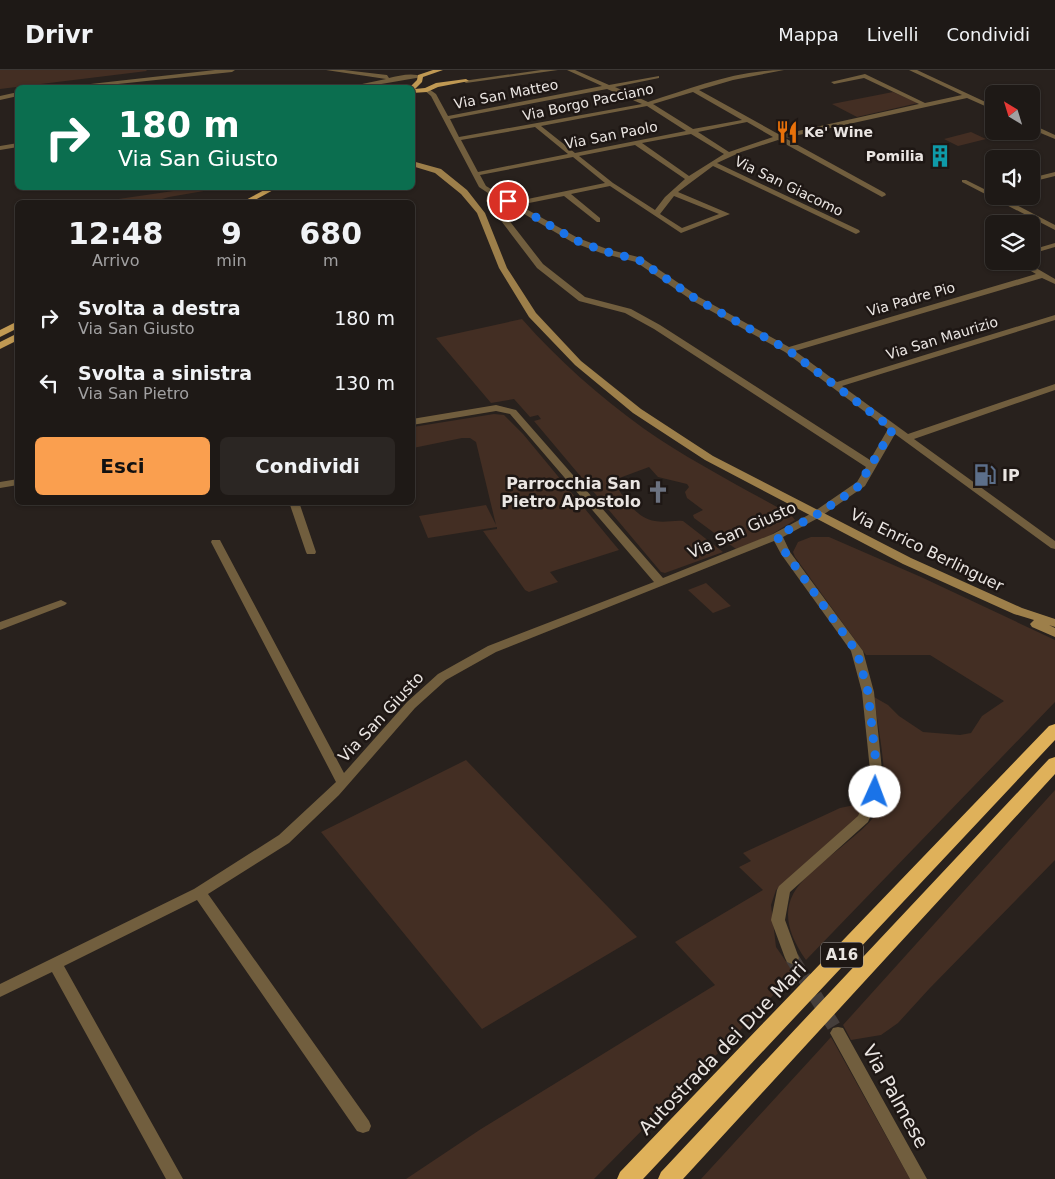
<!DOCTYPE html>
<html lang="it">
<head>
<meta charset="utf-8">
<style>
  :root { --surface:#1e1916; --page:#2b2623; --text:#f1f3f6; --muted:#a1a0a1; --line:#3c3835; --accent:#fa9f4f }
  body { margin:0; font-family:"DejaVu Sans",sans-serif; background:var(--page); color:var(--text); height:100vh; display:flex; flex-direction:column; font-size:19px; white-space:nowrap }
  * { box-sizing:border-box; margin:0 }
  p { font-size:16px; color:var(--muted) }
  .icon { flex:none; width:28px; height:28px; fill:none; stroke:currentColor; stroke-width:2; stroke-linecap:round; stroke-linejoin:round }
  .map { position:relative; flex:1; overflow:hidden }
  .sheet { position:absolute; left:15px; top:130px; width:400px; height:305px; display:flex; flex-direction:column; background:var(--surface); border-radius:8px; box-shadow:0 1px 4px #0004,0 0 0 1px var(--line) }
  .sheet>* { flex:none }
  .guide { position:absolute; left:15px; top:15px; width:400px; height:105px; border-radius:8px; box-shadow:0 1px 4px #0004,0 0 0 1px var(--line); background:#0b6e4f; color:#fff; overflow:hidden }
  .needle { width:32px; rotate:322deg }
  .tools { position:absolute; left:985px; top:15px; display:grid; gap:10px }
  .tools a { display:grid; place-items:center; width:55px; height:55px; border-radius:8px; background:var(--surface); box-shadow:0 1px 4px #0004,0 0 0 1px var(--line); font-size:25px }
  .pin { position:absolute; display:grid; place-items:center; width:42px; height:42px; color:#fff; margin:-21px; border:2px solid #fff; border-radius:50%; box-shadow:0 1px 5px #0007 }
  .me { position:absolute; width:55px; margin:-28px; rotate:2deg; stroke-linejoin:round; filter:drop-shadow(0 0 4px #0008) }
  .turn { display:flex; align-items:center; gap:18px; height:105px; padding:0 20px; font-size:22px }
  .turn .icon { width:65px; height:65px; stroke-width:2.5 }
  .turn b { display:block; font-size:35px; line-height:42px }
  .eta { display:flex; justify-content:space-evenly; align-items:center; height:85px; text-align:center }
  .eta b { font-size:30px; font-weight:600; line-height:35px }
  .cta { display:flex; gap:10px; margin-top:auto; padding:10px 20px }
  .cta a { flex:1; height:58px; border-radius:8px; background:var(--accent); color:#111; font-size:20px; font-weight:600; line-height:58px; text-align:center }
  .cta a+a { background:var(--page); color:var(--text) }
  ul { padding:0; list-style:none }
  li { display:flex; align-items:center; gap:15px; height:65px; padding:0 20px }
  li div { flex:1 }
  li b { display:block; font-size:19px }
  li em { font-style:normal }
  header { display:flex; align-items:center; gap:30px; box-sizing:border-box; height:70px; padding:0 25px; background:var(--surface); border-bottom:1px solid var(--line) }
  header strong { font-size:24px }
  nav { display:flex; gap:28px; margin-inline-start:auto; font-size:18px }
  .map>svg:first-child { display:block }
</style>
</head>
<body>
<header>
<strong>Drivr</strong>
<nav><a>Mappa</a><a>Livelli</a><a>Condividi</a></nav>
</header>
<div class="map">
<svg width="1055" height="1109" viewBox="0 0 1055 1109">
  <rect width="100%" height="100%" fill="#28211d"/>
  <!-- green -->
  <path fill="#432e23" d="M0,0h146l1,1 -147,18z
    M893,22l25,11 -61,14 -25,-13z
    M971,62l15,7 -28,7 -14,-7z
    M194,118h27l-52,9 -7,2 5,2 -8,1h-61z
    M522,249c36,41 77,77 121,109 47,33 99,59 148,87l4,5 -26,16 -33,13 -42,-31 -1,-3 10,-5 -16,-12 -2,-6 4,-5 -2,-3 -29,-7 -9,-10 -35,13c7,16 23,39 41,41 10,2 19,-1 28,0l40,31 -58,21 -4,-1 -127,-151 7,-2 -3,-4 -8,2 -16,-18 -23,4 -55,-65z
    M494,344l10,1 19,19 96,116 -69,22 8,10 -29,10 -4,-2 -42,-59 14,-2v-2l-69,11 -9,-22 67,-11 10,20 -20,-83 -6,-4h-8l-49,10v-21z
    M811,467h18l92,40 134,63v62l-249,258c-44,-63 1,-83 46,-122 13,-11 23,-19 29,-35 9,-23 -4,-79 -7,-106l14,8 11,11 24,16 37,3 11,-2 11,-17 22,-15 -74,-46h-64l-71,-98 -2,-5 5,-10z
    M706,513l25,23 -18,7 -25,-23z
    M466,690l171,177 -155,92 -161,-197z
    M1055,720v70l-126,129 -31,34 -17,12 -30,5 -8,-15z
    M864,733l-6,14 -82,73 -5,15 5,42 18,26 -64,68 -136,138h-188l75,-50 234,-144 -40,-43 88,-52 -24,-23 12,-6 -8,-8 97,-45z
    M831,967l79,142h-209l121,-132z"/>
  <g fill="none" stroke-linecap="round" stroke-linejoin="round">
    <!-- street-tunnel -->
    <path stroke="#453e3b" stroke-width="14" stroke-dasharray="14 8" stroke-linecap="butt" d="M792,888l46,75"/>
    <!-- street -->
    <path fill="#715e3e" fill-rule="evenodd" d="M215,0h20l-3,2 -152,16h-25z
      M326,0h18l43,5 2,3c10,-2 24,-6 33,-1l-64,11h-15l43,-9z
      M541,0h17l-92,13 -3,-2z
      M567,0h8l34,15 50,-9v2l-44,9 33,15c44,-14 88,-32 136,-32l-51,10 -34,10 81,45 139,-31 -55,-26 -30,6 -3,-2 34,-8 60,29 37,-8 -53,-25h8l77,36v4l-27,-12 -182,40 100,55 1,2 -4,2 -104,-57 -37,12 -24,11 142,67 1,2 -4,2 -143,-68 -35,26 52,22 -49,19 -71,-47 -39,8 29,24v4h-3l-33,-26 -45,9 59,33 29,11 35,9 57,39 90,50 247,-73 -22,-13h10l31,18v5l-13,-6 -247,73 42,31 218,-67v5l-213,66 66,48 147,-50v6l-141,49 141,102v8l-4,-1 -156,-114 -30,52 -45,31 -37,20 7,15 73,99 11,41 9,88 -2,12 -13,30 -78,70 -5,28 14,38 -2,4 -5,2 -5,-2 -2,-4 -14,-38 6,-30 2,-4 79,-70 11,-24 2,-12 -9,-88 -11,-41 -70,-97 -7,-13 -278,111 -50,28 -31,28 -76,87 -50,48 -81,51 161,227 2,5 -2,5 -6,2 -6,-2 -160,-231 -133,66 119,213h-17l-114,-207 -52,25v-13l194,-95 85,-54 57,-53 -125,-240 1,-2h8l1,2 123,231 63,-71 31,-28 50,-28 166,-64 -144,-168 -14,-3 -84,14v-6l84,-14 20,5 147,168 110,-44 39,-21 45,-31 9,-15 -212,-138 -29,-16 -46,-12 -42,-33 -51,-67 2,-8 -9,-6 -48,-91 -7,-6 5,-1 7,5 12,22 154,-30zM607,19l35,15 -183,33 -9,-18zM693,22l49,28 -49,9 -40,-25zM647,36l39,25 -111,22 -34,-27zM747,52l26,15 -44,15 -31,-20zM535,57l33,27 -90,18 -17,-32zM691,64l33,20 -35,22 -47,-33zM635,75l50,34 -20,18 -10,13 -42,-27 -34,-27zM573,87l32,26 -92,19 -27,-16 -6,-11zM674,126l45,18 -37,14 -22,-14zM495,127l77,45 29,11 35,9 57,39 92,51 103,77 -18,31 -210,-135 -29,-16 -46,-12 -42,-33 -49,-63z
      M18,22v4l-18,4v-4z
      M1031,54l24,11v4l-24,-10z
      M18,73v4l-18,3v-4z
      M1055,102v4l-24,6v-4z
      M962,110h4l28,14v2h5l56,29v5l-93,-48z
      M1055,173v4l-24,7v-4z
      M18,409v6l-18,3v-6z
      M289,432h10l17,50 -1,2h-8l-1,-2z
      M61,530l6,3 -2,2 -65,25v-8z
      M838,957l5,1 84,151h-17l-80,-146 3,-5z"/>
    <!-- secondary -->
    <path fill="#9d7f4a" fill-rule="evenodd" d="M412,91l29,8 26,21 18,23 22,55 29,45 45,48 60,48 72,47 198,102 111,50 33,11v8l-6,-2 6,3v9l-23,-10 -2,-3 4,-4 -20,-6 -111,-50 -198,-104 -72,-47 -58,-48 -46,-48 -30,-49 -22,-55 -16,-19 -26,-21 -23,-7z"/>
    <!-- primary -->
    <path fill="#c09953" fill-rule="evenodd" d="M433,0h10l-20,7 -1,5 -7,7 10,-1 11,-5 30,-4 3,2 -31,6 -11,5 -15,1v-5h-3l8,-8 1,-5z
      M268,118h9l-26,14h-9z
      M18,251v7l-18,9v-7z
      M18,263v7l-18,9v-7z"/>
    <!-- highway -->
    <path fill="#dfb15a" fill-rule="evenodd" d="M1055,654v16l-412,439h-26l3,-7 429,-446z
      M1055,687v17l-372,405h-25l3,-7 388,-413z"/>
  </g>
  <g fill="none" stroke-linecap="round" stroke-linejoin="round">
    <!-- route -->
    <path stroke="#1a73e8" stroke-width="9" stroke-dasharray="0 16.2" d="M508,131l67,39 29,11 35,9 57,39 92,51 105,79 -36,59 -41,27 -39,21 8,16 72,100 11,40 8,71 -1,29"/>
  </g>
  <!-- icons -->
  <defs>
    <symbol id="restaurant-bare" viewBox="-9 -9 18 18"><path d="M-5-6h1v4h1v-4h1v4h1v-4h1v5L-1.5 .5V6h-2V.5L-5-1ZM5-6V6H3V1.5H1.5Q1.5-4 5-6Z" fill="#e8710a" stroke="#1e1714" stroke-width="2.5" paint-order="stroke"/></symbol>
    <symbol id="building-bare" viewBox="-9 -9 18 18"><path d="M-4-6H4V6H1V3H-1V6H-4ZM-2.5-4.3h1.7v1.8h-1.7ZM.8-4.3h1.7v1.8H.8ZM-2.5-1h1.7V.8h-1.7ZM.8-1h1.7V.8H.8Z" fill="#0f9aa8" stroke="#1e1714" stroke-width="2.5" paint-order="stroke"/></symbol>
    <symbol id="fuel-bare" viewBox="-9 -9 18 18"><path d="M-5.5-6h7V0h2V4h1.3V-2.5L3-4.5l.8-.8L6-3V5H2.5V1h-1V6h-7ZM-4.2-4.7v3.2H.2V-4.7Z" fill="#5c6f8a" stroke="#1e1714" stroke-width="2.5" paint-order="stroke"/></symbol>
    <symbol id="church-bare" viewBox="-9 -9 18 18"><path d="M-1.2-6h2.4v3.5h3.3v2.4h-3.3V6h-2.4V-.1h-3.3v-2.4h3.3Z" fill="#6b7280" stroke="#1e1714" stroke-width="2.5" paint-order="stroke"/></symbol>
  </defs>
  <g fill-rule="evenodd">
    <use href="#restaurant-bare" x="771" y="46" width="32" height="32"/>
    <use href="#building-bare" x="924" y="70" width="32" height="32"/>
    <use href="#fuel-bare" x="969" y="389" width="32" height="32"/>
    <use href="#church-bare" x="642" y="406" width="32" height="32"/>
  </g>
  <g text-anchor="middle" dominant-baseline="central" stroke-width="5" stroke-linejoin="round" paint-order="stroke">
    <!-- far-street labels -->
    <g font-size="14" fill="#eae5e2" stroke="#1e1714">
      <text transform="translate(506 24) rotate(-11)">Via San Matteo</text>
      <text transform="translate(588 32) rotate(-12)">Via Borgo Pacciano</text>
      <text transform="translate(611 65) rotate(-11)">Via San Paolo</text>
      <text transform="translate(789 116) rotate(26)">Via San Giacomo</text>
      <text transform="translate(911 229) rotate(-16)">Via Padre Pio</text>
      <text transform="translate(942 268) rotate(-17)">Via San Maurizio</text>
    </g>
    <!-- far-poi labels -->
    <g font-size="14" font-weight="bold" fill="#eae5e2" stroke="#1e1714" text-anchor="start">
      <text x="804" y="62">Ke' Wine</text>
      <text x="924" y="86" text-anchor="end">Pomilia</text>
    </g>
    <!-- shield labels -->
    <rect fill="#1e1714" stroke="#ada7a4" stroke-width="1" x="821" y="872.5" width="42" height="25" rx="4"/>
    <g font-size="15" font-weight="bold" fill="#eae5e2">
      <text x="842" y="885">A16</text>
    </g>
    <!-- poi labels -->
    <g font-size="16" font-weight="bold" fill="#eae5e2" stroke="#1e1714" text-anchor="start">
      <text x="1002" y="405">IP</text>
      <text x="641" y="413" text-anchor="end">Parrocchia San<tspan x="641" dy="18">Pietro Apostolo</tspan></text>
    </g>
    <!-- street labels -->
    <g font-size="16" fill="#eae5e2" stroke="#1e1714">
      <text transform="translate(742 460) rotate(-24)">Via San Giusto</text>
      <text transform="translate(927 480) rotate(26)">Via Enrico Berlinguer</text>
      <text transform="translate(381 647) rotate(-47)">Via San Giusto</text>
    </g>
    <!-- near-street labels -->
    <g font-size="19" fill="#eae5e2" stroke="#1e1714">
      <text transform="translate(722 978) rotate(-46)">Autostrada dei Due Mari</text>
      <text transform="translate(896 1026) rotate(61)">Via Palmese</text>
    </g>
  </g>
</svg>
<div class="tools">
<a><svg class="needle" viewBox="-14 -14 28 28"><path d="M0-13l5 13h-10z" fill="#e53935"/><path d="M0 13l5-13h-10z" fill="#a1a0a1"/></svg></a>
<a><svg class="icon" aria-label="sound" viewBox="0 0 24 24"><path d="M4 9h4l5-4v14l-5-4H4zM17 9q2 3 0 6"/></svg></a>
<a><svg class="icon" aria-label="layers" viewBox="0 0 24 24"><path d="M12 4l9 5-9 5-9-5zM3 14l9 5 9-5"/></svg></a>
</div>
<div class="pin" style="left:508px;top:131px;background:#d93025"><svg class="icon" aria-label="arrive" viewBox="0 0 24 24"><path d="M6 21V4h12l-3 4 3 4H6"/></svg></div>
<svg class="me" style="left:875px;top:722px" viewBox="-20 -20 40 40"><circle r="19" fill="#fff"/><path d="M0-13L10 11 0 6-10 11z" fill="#1a73e8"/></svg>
<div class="guide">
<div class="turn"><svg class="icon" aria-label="right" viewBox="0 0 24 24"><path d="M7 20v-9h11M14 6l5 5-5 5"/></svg><div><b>180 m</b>Via San Giusto</div></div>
</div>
<section class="sheet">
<div class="eta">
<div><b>12:48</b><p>Arrivo</p></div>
<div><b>9</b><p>min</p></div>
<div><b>680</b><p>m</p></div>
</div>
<ul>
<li><svg class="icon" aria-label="right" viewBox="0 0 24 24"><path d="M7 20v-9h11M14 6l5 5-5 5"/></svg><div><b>Svolta a destra</b><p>Via San Giusto</p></div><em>180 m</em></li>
<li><svg class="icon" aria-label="left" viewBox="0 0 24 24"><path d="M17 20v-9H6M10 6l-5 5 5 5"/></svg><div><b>Svolta a sinistra</b><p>Via San Pietro</p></div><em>130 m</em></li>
</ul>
<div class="cta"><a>Esci</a><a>Condividi</a></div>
</section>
</div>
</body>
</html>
